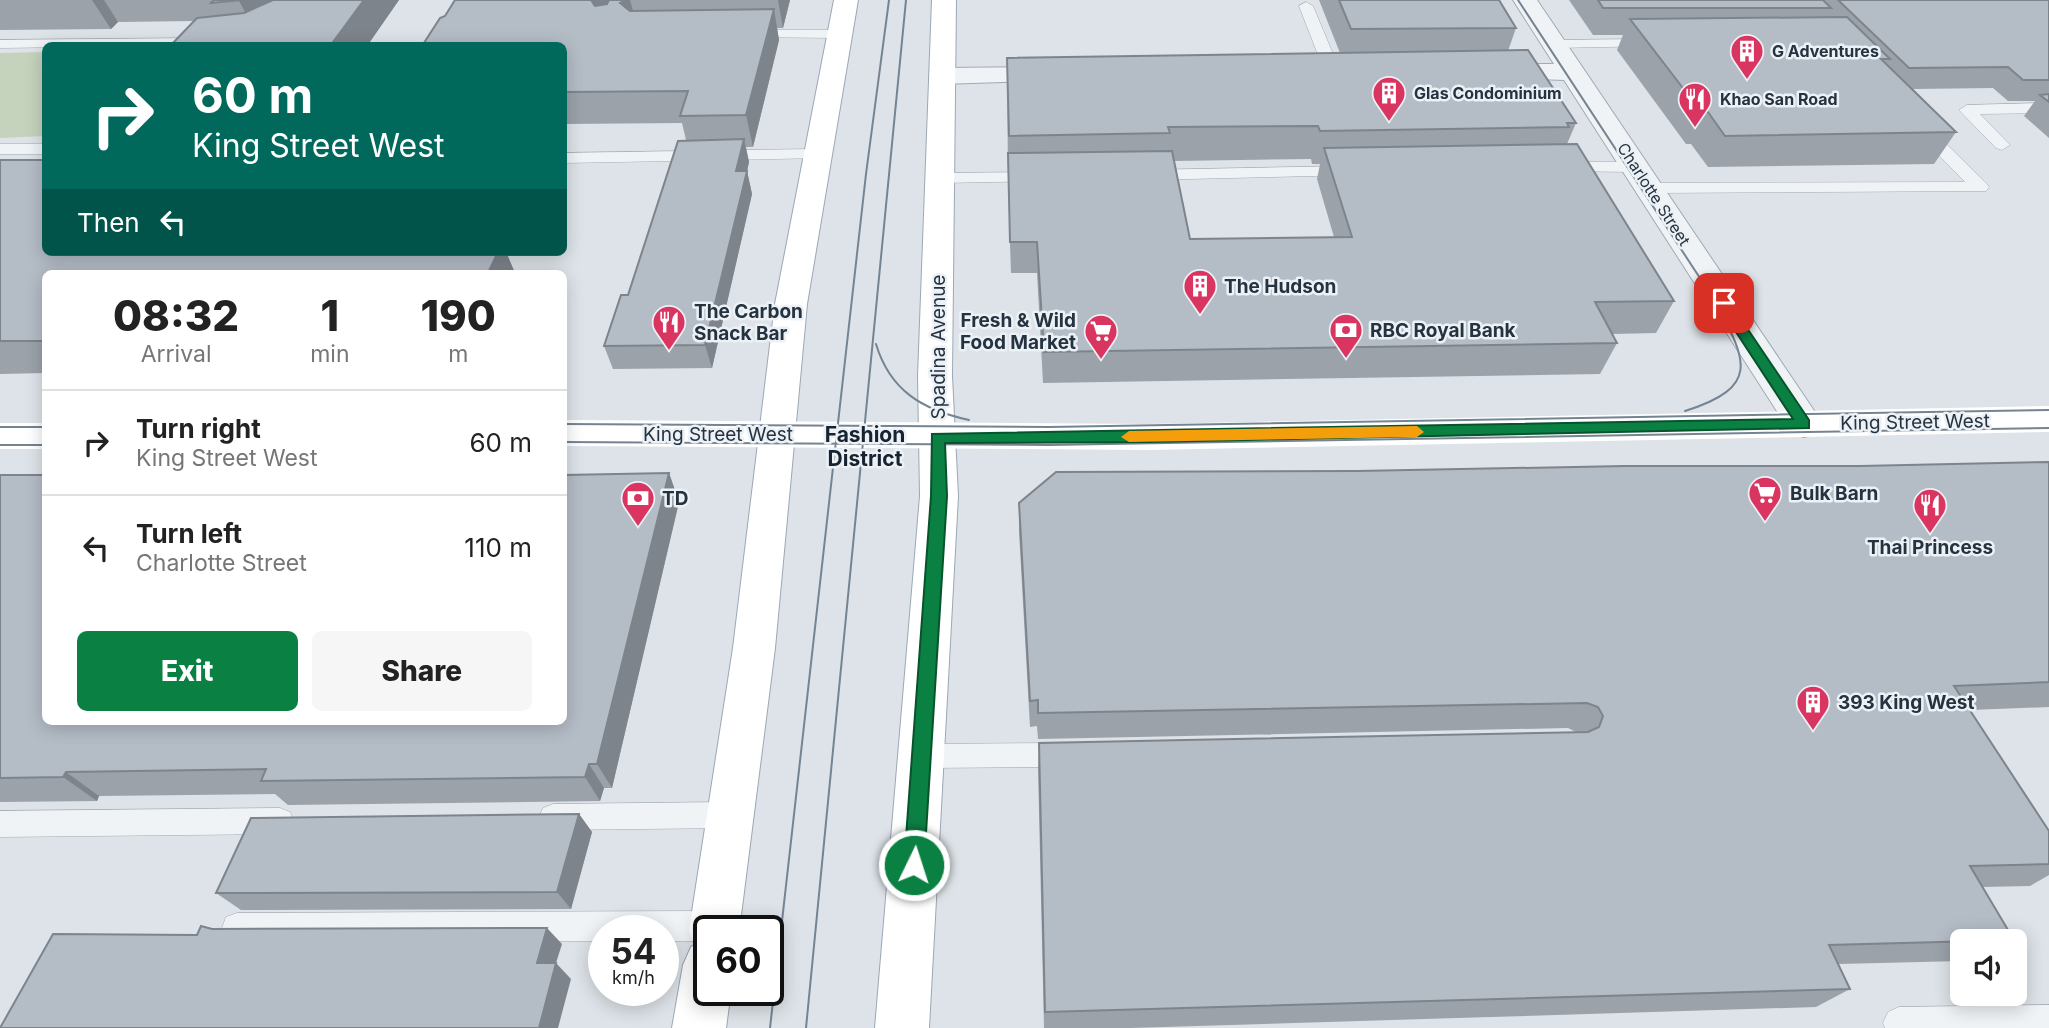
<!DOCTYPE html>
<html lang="en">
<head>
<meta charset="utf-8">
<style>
  :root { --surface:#fff; --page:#f6f6f6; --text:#222; --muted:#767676; --line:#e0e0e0; --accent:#0b8043 }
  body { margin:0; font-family:Inter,sans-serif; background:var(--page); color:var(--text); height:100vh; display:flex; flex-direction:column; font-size:26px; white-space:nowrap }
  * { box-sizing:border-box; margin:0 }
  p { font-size:23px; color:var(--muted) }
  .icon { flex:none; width:38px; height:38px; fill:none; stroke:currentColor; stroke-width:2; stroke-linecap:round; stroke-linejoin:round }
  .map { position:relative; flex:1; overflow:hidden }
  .sheet { position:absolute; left:42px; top:270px; width:525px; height:455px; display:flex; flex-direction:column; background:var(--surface); border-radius:10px; box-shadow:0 4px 18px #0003 }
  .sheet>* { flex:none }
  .banner { position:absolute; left:42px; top:42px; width:525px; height:214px; border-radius:10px; box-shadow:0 4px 18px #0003; background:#00695c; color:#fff; overflow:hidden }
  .controls { position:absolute; left:1950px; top:929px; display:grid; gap:14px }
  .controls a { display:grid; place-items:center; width:77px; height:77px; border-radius:10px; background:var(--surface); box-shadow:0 4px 18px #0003; font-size:35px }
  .speed { position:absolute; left:588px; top:915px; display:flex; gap:14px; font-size:35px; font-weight:700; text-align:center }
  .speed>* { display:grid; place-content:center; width:91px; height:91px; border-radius:50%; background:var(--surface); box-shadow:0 4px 18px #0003; line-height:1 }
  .speed small { font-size:18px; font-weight:400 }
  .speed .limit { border:4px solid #111; border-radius:10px; background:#fff; color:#111 }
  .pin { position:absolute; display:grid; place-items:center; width:60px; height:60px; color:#fff; margin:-30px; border-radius:14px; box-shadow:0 4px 10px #0006 }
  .me { position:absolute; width:77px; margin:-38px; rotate:4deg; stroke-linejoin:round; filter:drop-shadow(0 0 5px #0008) }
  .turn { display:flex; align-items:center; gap:24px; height:147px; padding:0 35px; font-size:32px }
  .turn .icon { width:91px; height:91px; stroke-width:2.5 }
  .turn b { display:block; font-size:49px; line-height:60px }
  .then { display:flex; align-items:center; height:66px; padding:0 35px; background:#0003; gap:14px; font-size:26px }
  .eta { display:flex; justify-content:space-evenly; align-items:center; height:119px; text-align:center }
  .eta b { font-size:42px; font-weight:800; line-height:49px }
  .cta { display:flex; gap:14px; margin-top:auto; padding:14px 35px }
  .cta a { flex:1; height:80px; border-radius:10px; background:var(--accent); color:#fff; font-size:28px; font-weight:800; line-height:80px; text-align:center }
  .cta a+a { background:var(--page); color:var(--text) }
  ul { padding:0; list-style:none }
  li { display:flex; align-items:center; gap:21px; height:105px; padding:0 35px; border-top:2px solid var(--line) }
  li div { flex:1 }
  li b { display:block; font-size:26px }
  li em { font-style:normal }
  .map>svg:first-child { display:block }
</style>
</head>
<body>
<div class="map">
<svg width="2049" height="1028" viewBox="0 0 2049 1028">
  <rect width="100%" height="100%" fill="#dde3e8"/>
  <!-- green -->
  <path fill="#c5d3bd" d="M45,52v84l-45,2v-85z"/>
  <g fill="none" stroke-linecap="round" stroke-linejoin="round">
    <defs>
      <path id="service" d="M1306,2l7,4 28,67 -3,3 -5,2 -8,-5 -26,-67z
        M748,30h91l7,4 -7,4 -96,-1v-6z
        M202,38l7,4 -2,3 -207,3v-8z
        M1650,39l7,4 -2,3 -100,2 -7,-4 7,-4z
        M2049,103v10l-69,1 30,31 -8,5 -6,-2 -37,-38 8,-5z
        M1923,125l6,2 57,56 3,4 -3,4 -336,2 -9,-5 9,-5 315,-1 -48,-49 -2,-3z
        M0,144h46v10h-46z
        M817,149l6,1v8l-259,5v-10z
        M1560,162h76l8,5 -8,5 -82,-1 -2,-4 2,-4z
        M1350,166l8,5 -2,4 -209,5 -8,-5 8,-5z
        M1039,172l6,1 2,4 -2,4 -104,2 -9,-5 9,-5z
        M1069,743l9,3 4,9 -4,9 -9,3 -147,1 -10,-3 -3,-9 3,-9 10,-3z
        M731,802l10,4 4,9 -4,9 -10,4 -178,2 -10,-4 -4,-9 4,-9 10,-4z
        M280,808l10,4 4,9 -4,9 -10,4 -280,3v-26z
        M715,911l11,4 4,11 -2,5h-19v10h-46v-10h-59v10l-367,2 -11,-4 -4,-11 4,-11 11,-4z
        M2049,1005v23h-164l-2,-5 5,-11 11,-5z"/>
      <path id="minor" d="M1513,0h24l280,415 5,9 -5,9 -13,4 -13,-4 -227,-353 -82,-3 -4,-5 4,-5 9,-3h63z
        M1059,67l9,3 4,5 -4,5 -126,4 -9,-3 -4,-5 4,-5 9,-3z"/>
      <path id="primary" d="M834,0h24l-51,304 -32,344 -36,283h-30v59h22l-5,38h-54l11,-63 8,-18 4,-2 -6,-14 44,-283 42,-344z
        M932,0h24l-4,376 6,120 -29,532h-54l45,-532 -2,-120z"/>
    </defs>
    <!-- service casing -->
    <use href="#service" stroke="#a2aab2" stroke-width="1"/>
    <!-- minor casing -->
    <use href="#minor" stroke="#a2aab2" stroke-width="2"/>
    <!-- primary casing -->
    <use href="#primary" stroke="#9ba8b5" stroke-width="2"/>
    <!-- service -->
    <use href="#service" fill="#f0f3f6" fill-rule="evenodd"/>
    <!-- minor -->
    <use href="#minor" fill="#f0f3f6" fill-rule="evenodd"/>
    <!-- secondary -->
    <path fill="#fff" fill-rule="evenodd" d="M2049,406v26l-899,18 -586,-4v-26l586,4z
      M0,423h46v26h-46z"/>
    <!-- primary -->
    <use href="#primary" fill="#fff" fill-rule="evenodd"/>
    <!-- tram -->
    <path stroke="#758493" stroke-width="2" d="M1518,0l195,298c32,60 51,88 -28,113
      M876,344c14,47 47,66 93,76
      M564,424l485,3 1000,-17
      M0,427h46
      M564,442l484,3 1001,-17
      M0,445h46
      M770,1028l96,-854 23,-174
      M806,1028l100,-1028"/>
  </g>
  <!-- wall -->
  <path fill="#9ba2aa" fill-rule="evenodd" d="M0,0h399l-32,46h-197l24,-25 -76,1 -7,7 -111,1z
    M455,0h335l-7,28h-6l2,12 -26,107h-7l3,15 -2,9 5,23 -40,174 -99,1 -9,-23 24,-51 58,-155 -4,-17 -118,1v-78l-119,-30z
    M1319,0h180l17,28 -8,23 68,72 -9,21 107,157 -18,32 -44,1 5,9 -17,31 -557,9 -6,-110h-26l-3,-89 -1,-126 333,-5zM1311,159l1,5h8l-3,15 17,58 -144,2 -16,-78z
    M1569,0h480v138l-25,-22 11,-15h-27l-15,-13 -80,1 43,43 -22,32 -226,3 -17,-23h-5l-69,-94 6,-15h-30z
    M0,160l46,92h460l9,21h-469v100l-46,1z
    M2049,462v245l-79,3 79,121v44l-19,11 -48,1 32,53 -2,2h-50v19l-124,3 12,25 -34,18 -685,21h-87l-6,-260 1,-25 539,-10 -10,-5 -530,11 -1,-13 -7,1 -11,-195v-29l338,-32 503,-5z
    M669,473l10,29 -67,286h-8l-4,13 -312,4 -13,-11 -176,2 -2,5 -97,1v-327l46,246z
    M579,814l13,18 -21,77 -330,1 -25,-17z"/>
  <!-- shaded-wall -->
  <path fill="#7e848b" d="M92,0h12l14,22 -7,7z
    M241,0h34l-20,30 -16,-29z
    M364,0h35l-32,46h-37z
    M591,0h22l-13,30z
    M626,0h4l8,28 -18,-25z
    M778,0h12l-7,28z
    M774,9l5,31 -26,107 -7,-32z
    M744,139l5,23 -2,9 5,23 -40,174 -7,-23 31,-174z
    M480,252h26l9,21h-27z
    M669,473l10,29 -67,286 -15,-24z
    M589,764l15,24 -4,13 -15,-24z
    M66,772l33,24 -2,5 -34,-24z
    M579,814l13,18 -21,77 -14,-17z
    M547,928l15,16 -6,19 15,16 -13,49h-19l-2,-65z"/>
  <!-- building -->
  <path fill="#b4bcc6" stroke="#7e848b" stroke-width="2" d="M214,0h27l-30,3z
    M273,0h91l-34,46h-160l27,-28 47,-5z
    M455,0h136l4,6 12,-2 2,-4h17l-6,3 10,8 144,-2 -28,106 -66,1 8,-25 -124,1v-46h-142l18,-28 5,-2z
    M1339,0h160l17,28 -165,1z
    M1598,0h225l8,8h-228z
    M1838,0h211v80h-26l-15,-13 -99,1z
    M1847,17l43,42h-9l75,73 -231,4 -17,-24 -6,1 -72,-94z
    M1528,50l48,73h-9l2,4 -249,4 -2,-5 -150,1 2,6 -161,3 -2,-78z
    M2049,94v8l-9,-7z
    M744,139l-8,32h11l-42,174 -101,1 17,-51h7l50,-154z
    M1577,144l97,157 -79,1 22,41 -573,9 -7,-110h-27l-2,-89 164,-2 18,88 162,-2 -28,-89z
    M0,160h46v92h452l-10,21h-442v68h-46z
    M2049,462v220l-95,4 95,145v33l-79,2 44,74 -185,5 21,44 -805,23 -6,-269 549,-11 11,-5 4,-11 -5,-9 -11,-4 -549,10v-13l-8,1 -11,-198 37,-31 301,-1 268,-5h235z
    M669,473l-72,291h-8l-4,13 -324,4 5,-12 -200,3 -3,5 -63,1v-303h46v246h518v-246z
    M579,814l-22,78 -341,1 35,-75z
    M201,926l11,3 335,-1 -10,35h19l-17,65h-539l53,-94 144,1z"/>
  <!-- route -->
  <path fill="#0b8043" stroke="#07532c" stroke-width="2" d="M1724,298l4,2 81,120v8l-659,14 -205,1 2,53 -23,369 -3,7 -7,3 -7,-3 -3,-7 27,-369 1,-62 861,-15 -76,-116z"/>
  <!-- slow -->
  <path fill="#f59e0b" d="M1417,426l7,6 -7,5 -288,5 -8,-5 8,-6z"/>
  <!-- icons -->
  <defs>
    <symbol id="building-pin" viewBox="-11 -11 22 30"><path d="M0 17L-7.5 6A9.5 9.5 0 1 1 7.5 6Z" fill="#da3560" stroke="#ecf1f6"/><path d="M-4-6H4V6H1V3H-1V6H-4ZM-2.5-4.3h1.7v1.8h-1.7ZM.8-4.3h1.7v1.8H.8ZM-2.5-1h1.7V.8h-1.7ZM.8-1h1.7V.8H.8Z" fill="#fff"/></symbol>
    <symbol id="restaurant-pin" viewBox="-11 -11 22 30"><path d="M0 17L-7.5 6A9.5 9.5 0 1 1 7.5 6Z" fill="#da3560" stroke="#ecf1f6"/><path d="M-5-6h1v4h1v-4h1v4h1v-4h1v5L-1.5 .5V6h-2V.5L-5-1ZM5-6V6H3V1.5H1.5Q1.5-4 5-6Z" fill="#fff"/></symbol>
    <symbol id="bank-pin" viewBox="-11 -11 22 30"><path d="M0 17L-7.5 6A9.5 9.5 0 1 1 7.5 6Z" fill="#da3560" stroke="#ecf1f6"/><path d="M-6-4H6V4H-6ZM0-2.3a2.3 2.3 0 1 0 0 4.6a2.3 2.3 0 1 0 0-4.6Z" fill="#fff"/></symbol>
    <symbol id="supermarket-pin" viewBox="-11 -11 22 30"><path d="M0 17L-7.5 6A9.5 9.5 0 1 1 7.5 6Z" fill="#da3560" stroke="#ecf1f6"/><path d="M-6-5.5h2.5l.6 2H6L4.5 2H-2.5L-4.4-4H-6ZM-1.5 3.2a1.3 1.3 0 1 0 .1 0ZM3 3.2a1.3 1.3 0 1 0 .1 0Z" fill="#fff"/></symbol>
  </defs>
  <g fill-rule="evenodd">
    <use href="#building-pin" x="1728" y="32" width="38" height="52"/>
    <use href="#building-pin" x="1370" y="74" width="38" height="52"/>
    <use href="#restaurant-pin" x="1676" y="80" width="38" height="52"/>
    <use href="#building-pin" x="1181" y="267" width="38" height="52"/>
    <use href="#restaurant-pin" x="650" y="303" width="38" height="52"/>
    <use href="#bank-pin" x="1327" y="311" width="38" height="52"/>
    <use href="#supermarket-pin" x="1082" y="312" width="38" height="52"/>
    <use href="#supermarket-pin" x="1746" y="474" width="38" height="52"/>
    <use href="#bank-pin" x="619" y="479" width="38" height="52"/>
    <use href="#restaurant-pin" x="1911" y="486" width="38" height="52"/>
    <use href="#building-pin" x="1794" y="683" width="38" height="52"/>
  </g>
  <g text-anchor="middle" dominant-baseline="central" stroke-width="5" stroke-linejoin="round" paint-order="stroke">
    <!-- far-poi labels -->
    <g font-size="16" font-weight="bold" fill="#253240" stroke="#ecf1f6" text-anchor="start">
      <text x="1772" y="51">G Adventures</text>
      <text x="1414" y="93">Glas Condominium</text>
      <text x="1720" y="99">Khao San Road</text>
    </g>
    <!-- far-street labels -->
    <g font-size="16" fill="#253240" stroke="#ecf1f6">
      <text transform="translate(1654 194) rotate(57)">Charlotte Street</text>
    </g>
    <!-- poi labels -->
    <g font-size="19" font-weight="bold" fill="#253240" stroke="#ecf1f6" text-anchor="start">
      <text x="1224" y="286">The Hudson</text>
      <text x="694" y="311">The Carbon<tspan x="694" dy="22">Snack Bar</tspan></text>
      <text x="1076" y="320" text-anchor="end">Fresh &amp; Wild<tspan x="1076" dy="22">Food Market</tspan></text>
      <text x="1370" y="330">RBC Royal Bank</text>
      <text x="1790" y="493">Bulk Barn</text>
      <text x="662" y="498">TD</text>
      <text x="1930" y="547" text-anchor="middle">Thai Princess</text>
      <text x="1838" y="702">393 King West</text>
    </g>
    <!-- street labels -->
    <g font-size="19" fill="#253240" stroke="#ecf1f6">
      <text transform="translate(938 347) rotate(-90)">Spadina Avenue</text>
      <text transform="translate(1915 422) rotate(-1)">King Street West</text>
      <text x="718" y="434">King Street West</text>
    </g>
    <!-- neighbourhood labels -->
    <g font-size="21" font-weight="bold" fill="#172331" stroke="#ecf1f6">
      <text x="865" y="434">Fashion<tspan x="865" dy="24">District</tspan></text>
    </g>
  </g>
</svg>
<div class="controls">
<a><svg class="icon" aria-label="sound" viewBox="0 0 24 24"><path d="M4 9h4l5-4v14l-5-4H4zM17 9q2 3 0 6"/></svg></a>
</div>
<div class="speed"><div>54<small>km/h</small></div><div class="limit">60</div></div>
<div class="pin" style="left:1724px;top:303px;background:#d93025"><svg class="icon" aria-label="arrive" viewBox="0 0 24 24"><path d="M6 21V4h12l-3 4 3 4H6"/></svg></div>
<svg class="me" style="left:914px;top:865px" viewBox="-20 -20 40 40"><circle r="17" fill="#0b8043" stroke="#fff" stroke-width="3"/><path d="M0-11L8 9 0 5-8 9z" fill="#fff"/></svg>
<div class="banner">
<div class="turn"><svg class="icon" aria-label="right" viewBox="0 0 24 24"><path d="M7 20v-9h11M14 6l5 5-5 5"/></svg><div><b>60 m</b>King Street West</div></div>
<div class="then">Then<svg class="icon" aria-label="left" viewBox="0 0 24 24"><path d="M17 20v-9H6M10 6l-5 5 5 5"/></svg></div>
</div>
<section class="sheet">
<div class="eta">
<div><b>08:32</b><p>Arrival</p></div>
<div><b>1</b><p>min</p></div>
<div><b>190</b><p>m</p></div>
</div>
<ul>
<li><svg class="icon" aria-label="right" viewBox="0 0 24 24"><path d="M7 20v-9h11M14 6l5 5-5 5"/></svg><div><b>Turn right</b><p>King Street West</p></div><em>60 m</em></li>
<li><svg class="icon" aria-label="left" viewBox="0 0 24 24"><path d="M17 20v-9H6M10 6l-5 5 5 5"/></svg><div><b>Turn left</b><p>Charlotte Street</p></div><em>110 m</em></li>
</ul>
<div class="cta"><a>Exit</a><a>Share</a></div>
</section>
</div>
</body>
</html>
